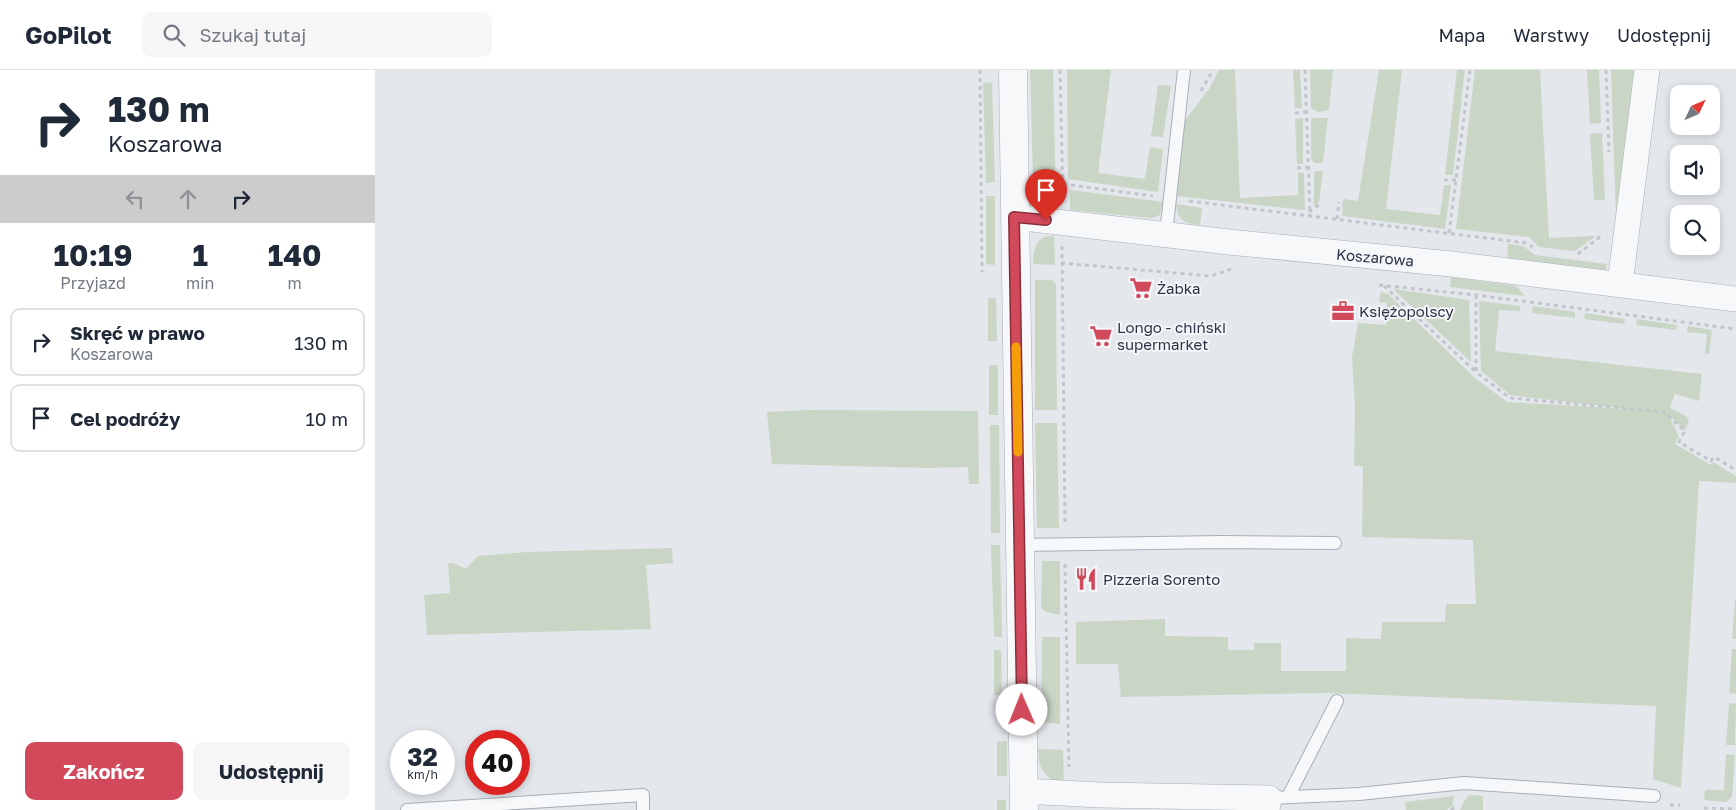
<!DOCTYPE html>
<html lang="pl">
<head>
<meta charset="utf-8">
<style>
  :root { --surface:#fff; --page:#f6f6f7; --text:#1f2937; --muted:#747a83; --line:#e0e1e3; --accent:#d1495b }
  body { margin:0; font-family:"Golos Text",sans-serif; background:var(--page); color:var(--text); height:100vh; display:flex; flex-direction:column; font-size:19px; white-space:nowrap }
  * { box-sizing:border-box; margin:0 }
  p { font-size:16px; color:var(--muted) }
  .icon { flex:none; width:28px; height:28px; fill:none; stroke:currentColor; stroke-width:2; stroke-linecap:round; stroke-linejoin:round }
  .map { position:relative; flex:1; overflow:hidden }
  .details { display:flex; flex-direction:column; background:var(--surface); width:375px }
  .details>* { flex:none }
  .banner { background:#fff; color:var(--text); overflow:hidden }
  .needle { width:32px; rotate:46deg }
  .buttons { position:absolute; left:1295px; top:15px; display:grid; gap:10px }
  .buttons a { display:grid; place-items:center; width:50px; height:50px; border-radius:10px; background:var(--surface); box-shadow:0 2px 8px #0003; font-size:25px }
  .speed { position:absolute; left:15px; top:660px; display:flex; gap:10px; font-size:25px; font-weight:700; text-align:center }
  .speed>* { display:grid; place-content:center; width:65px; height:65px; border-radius:50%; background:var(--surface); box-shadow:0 2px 8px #0003; line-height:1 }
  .speed small { font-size:12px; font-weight:400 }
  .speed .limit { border:8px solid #d22; background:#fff; color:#111 }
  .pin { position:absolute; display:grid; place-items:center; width:42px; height:42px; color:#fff; margin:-51px -21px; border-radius:50% 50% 50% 0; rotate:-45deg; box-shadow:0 0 5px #0007 }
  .pin .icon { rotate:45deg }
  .me { position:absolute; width:55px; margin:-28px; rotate:359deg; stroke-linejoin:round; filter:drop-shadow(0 0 4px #0008) }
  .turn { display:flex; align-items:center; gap:18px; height:105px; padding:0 25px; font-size:22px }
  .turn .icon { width:65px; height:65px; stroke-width:2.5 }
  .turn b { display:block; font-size:35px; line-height:42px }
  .lanes { display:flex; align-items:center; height:48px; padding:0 25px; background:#0003; justify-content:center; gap:25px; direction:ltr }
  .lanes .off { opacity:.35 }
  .eta { display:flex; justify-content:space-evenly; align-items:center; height:85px; text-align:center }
  .eta b { font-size:30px; font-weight:700; line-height:35px }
  .cta { display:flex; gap:10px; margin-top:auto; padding:10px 25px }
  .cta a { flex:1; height:58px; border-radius:10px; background:var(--accent); color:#fff; font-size:20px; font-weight:700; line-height:58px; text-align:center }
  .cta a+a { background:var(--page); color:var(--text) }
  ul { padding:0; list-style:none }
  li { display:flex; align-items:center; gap:15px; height:68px; margin:0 10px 8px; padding:0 15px; border:2px solid var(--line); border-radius:10px }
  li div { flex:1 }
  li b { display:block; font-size:19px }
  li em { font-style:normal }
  header { display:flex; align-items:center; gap:30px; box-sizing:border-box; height:70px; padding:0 25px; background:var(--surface); border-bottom:1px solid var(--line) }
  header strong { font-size:24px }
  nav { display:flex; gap:28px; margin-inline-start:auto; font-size:18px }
  .search { width:350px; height:45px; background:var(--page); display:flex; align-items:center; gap:12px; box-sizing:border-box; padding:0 18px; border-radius:10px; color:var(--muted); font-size:19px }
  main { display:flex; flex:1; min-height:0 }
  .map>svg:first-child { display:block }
</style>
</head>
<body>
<header>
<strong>GoPilot</strong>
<div class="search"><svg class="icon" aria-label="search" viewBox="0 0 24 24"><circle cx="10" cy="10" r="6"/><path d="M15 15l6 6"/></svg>Szukaj tutaj</div>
<nav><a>Mapa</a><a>Warstwy</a><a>Udostępnij</a></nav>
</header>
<main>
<section class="details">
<div class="banner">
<div class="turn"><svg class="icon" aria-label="right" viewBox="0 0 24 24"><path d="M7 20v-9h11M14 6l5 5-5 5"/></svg><div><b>130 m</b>Koszarowa</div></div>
<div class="lanes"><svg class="icon off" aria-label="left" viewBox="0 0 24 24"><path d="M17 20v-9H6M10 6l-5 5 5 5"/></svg><svg class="icon off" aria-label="ahead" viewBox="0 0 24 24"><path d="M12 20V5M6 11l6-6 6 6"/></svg><svg class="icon" aria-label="right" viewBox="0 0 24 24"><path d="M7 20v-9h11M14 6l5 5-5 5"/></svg></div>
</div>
<div class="eta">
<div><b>10:19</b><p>Przyjazd</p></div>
<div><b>1</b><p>min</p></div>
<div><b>140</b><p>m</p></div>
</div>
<ul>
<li><svg class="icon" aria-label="right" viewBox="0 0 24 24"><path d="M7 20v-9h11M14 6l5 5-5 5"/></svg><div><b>Skręć w prawo</b><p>Koszarowa</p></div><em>130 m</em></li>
<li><svg class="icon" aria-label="arrive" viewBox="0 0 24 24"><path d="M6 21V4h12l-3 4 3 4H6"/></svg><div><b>Cel podróży</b></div><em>10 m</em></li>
</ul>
<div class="cta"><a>Zakończ</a><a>Udostępnij</a></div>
</section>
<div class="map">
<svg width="1361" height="740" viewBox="0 0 1361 740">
  <rect width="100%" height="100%" fill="#e4e7ec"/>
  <!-- green -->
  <path fill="#c9d6c5" d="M655,0h23l3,135c-12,-6 -19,-15 -23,-27z
    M692,0h44l-13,103 47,6 5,-32 13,2 -5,43 -90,-13z
    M844,0h16l5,128 58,-3v-22h6l1,37 -129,-14 9,-76 24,-31z
    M918,0h7l2,38h-7z
    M935,0h23l-4,40 -11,2 -7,-4z
    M1004,0h23l-16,139 54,6 4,-30h7l-6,44 -103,-13 1,-17 15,2z
    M1082,0h8l-12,105h-8z
    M1100,0h65l9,168 47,-2 -21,15 -36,-4 -10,-10 -73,-8z
    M1212,0h12l2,53 -11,1z
    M1236,0h23l-16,147 -2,-1z
    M617,12l3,100 -9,1 -3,-100z
    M783,15l13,1 -8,51 -12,-1z
    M928,48v46h-6l-2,-45z
    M938,48h15l-5,45h-8l-4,-4v-39z
    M1227,63l3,67h-11l-4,-66z
    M941,101h7l-4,31 -5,5v-34z
    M695,120l94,12 -5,14 -8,2 -81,-8z
    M611,126h9v69l-9,-1z
    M801,134l26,4 -2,17c-14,-1 -23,-5 -24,-21z
    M672,166h7l1,29 -22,-1c1,-12 1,-24 14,-28z
    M1133,174l15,2 12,9 72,9 -2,10 -98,-12z
    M1076,207l65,9 9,10 -75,-9z
    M660,210h17l4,5 1,125h-22z
    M1018,219l76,11 2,62z
    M1006,222l7,2 87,84 32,24 121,7 -118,-14 -29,-24 -2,-70 41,5v5l-21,-1 -4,41 207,23 -3,27 -24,-7 -5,14 16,8 3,5 -4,10 -16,-16 10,22 -4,7 36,21 2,-3 23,14v7l-37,-2 -18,307 -28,-9 3,-73 -328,-13 -207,4 -3,-33h-42v-42l89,-3v17l63,1v13h26v-7h27v28h65v-33l35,1 1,-17h63l1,-18h30l-3,-64 -111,-3 1,-71h-9l1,-58 -3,-51 6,-34 28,2 1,-22 -8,-1z
    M613,228h8l1,43h-9z
    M1158,236l42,6v6l-43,-5z
    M1210,243l40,6 -1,5 -40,-5z
    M1262,249l40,6 -1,5 -40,-5z
    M1313,256l24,4 -3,24 -4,-1 2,-19 -20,-2z
    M614,295h9v50h-9z
    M434,340l169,1 1,73h-10l-1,-17 -39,1 -157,-4 -5,-52z
    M682,353l2,105h-22l-2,-105z
    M615,355h9l1,108h-9z
    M616,475h9l2,92h-8z
    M297,478l1,15 -27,2 5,64 -224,6 -3,-40 26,-2 -2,-30h5l13,6 12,-13 49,-4z
    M667,491h18v54l-14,-3 -5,-4z
    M1360,530h1v39h-4z
    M667,567h18v87l-19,-2z
    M1357,579h4v45l-7,-1z
    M619,580h7l1,45h-8z
    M1354,633l7,1 -1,41h-9z
    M632,671v35h-10v-34z
    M663,679l25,1 1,35c-20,-7 -25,-15 -26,-36z
    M1351,684l9,1 -3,42 -6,5 -22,-2 1,-10h19z
    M1094,725l14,1v14h-23l3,-7z
    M1079,726l-1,9 -6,5h-41l-1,-8z
    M622,730h9v10h-9z"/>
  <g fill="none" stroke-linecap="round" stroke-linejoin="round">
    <defs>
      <path id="service" d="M791,164l18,-164
        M644,475l203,-3 113,1
        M913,727l49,-96
        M894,728l90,-4 105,-11 190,13
        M32,740l236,-15v15"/>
      <path id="minor" d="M639,147l215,25 222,22 285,35
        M1245,214l27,-214
        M649,721l76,4 169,3 -2,12"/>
      <path id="tertiary" d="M638,0l11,740"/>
    </defs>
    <!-- service casing -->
    <use href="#service" stroke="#a9aeb7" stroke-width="14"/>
    <!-- minor casing -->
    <use href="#minor" stroke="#a9aeb7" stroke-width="26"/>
    <!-- tertiary casing -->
    <use href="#tertiary" stroke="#a9aeb7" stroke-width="29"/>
    <!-- path -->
    <path stroke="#c2c5cb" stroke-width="3" stroke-dasharray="4 4" stroke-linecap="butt" d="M605,0l2,202
      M685,0l3,129
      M930,0l5,145
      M1231,0l3,82
      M826,21l12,-21
      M920,43l12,-1
      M922,98l11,-1
      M1069,110h12
      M688,114l90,12
      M814,131l337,42 7,4
      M934,142l11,-8
      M962,149l2,-17
      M1074,163l21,-163
      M687,176l3,279
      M1203,184l23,-18
      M686,193l150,13 20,-7
      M1004,215l97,10 260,34
      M1009,216l92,86
      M1101,225v77l34,26 154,14 21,19 -6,11 32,19 3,-4 22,13
      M690,494l4,203
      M1295,735h10
      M1329,738l32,1
      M1076,740l5,-4"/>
    <!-- service -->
    <use href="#service" stroke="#f7f8fa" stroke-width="12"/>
    <!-- minor -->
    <use href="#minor" stroke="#f7f8fa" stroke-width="25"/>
    <!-- tertiary -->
    <use href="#tertiary" stroke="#f7f8fa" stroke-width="28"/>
  </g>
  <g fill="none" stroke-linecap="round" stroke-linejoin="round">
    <defs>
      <path id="route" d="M647,640l-8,-493 32,3"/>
    </defs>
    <!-- route casing -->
    <use href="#route" stroke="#882f3b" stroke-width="12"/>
    <!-- route -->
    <use href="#route" stroke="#d1495b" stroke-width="9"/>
    <!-- slow -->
    <path stroke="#f59e0b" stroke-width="9" d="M641,277l2,105"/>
  </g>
  <!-- icons -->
  <defs>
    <symbol id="supermarket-bare" viewBox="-9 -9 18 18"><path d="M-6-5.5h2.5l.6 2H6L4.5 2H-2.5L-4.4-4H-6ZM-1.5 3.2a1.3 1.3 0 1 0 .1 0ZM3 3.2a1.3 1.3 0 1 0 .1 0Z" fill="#d1495b" stroke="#f4f6f9" stroke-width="2.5" paint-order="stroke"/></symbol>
    <symbol id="office-bare" viewBox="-9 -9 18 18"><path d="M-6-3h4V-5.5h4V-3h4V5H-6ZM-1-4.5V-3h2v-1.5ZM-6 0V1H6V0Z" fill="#d1495b" stroke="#f4f6f9" stroke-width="2.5" paint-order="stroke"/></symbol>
    <symbol id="restaurant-bare" viewBox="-9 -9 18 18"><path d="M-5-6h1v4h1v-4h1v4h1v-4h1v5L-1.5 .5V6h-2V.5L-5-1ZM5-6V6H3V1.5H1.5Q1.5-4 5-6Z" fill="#d1495b" stroke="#f4f6f9" stroke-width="2.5" paint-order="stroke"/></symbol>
  </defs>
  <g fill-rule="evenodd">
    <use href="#supermarket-bare" x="750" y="202" width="32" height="32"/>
    <use href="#office-bare" x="952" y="225" width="32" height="32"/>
    <use href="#supermarket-bare" x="710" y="250" width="32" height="32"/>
    <use href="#restaurant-bare" x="695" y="493" width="32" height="32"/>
  </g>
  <g text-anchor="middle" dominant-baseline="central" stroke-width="4" stroke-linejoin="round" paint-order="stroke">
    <!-- street labels -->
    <g font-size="15" fill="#2b3445" stroke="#f4f6f9">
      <text transform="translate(1000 187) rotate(5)">Koszarowa</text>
    </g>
    <!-- poi labels -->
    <g font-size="15" fill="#2b3445" stroke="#f4f6f9" text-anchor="start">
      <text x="782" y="218">Żabka</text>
      <text x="984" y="241">Księżopolscy</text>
      <text x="742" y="257">Longo - chiński<tspan x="742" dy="17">supermarket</tspan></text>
      <text x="728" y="509">Pizzeria Sorento</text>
    </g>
  </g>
</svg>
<div class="buttons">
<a><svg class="needle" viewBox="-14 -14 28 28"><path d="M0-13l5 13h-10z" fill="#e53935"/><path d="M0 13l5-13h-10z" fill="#747a83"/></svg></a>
<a><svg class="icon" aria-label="sound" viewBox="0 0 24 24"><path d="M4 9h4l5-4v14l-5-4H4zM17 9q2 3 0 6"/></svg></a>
<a><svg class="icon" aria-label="search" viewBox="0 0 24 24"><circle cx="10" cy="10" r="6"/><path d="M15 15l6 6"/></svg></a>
</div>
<div class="speed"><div>32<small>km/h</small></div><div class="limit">40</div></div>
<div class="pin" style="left:671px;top:150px;background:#d93025"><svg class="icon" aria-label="arrive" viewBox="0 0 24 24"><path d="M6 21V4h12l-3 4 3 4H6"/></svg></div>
<svg class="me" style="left:647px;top:640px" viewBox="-20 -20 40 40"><circle r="19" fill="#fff"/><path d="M0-13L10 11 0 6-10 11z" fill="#d1495b"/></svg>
</div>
</main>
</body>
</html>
